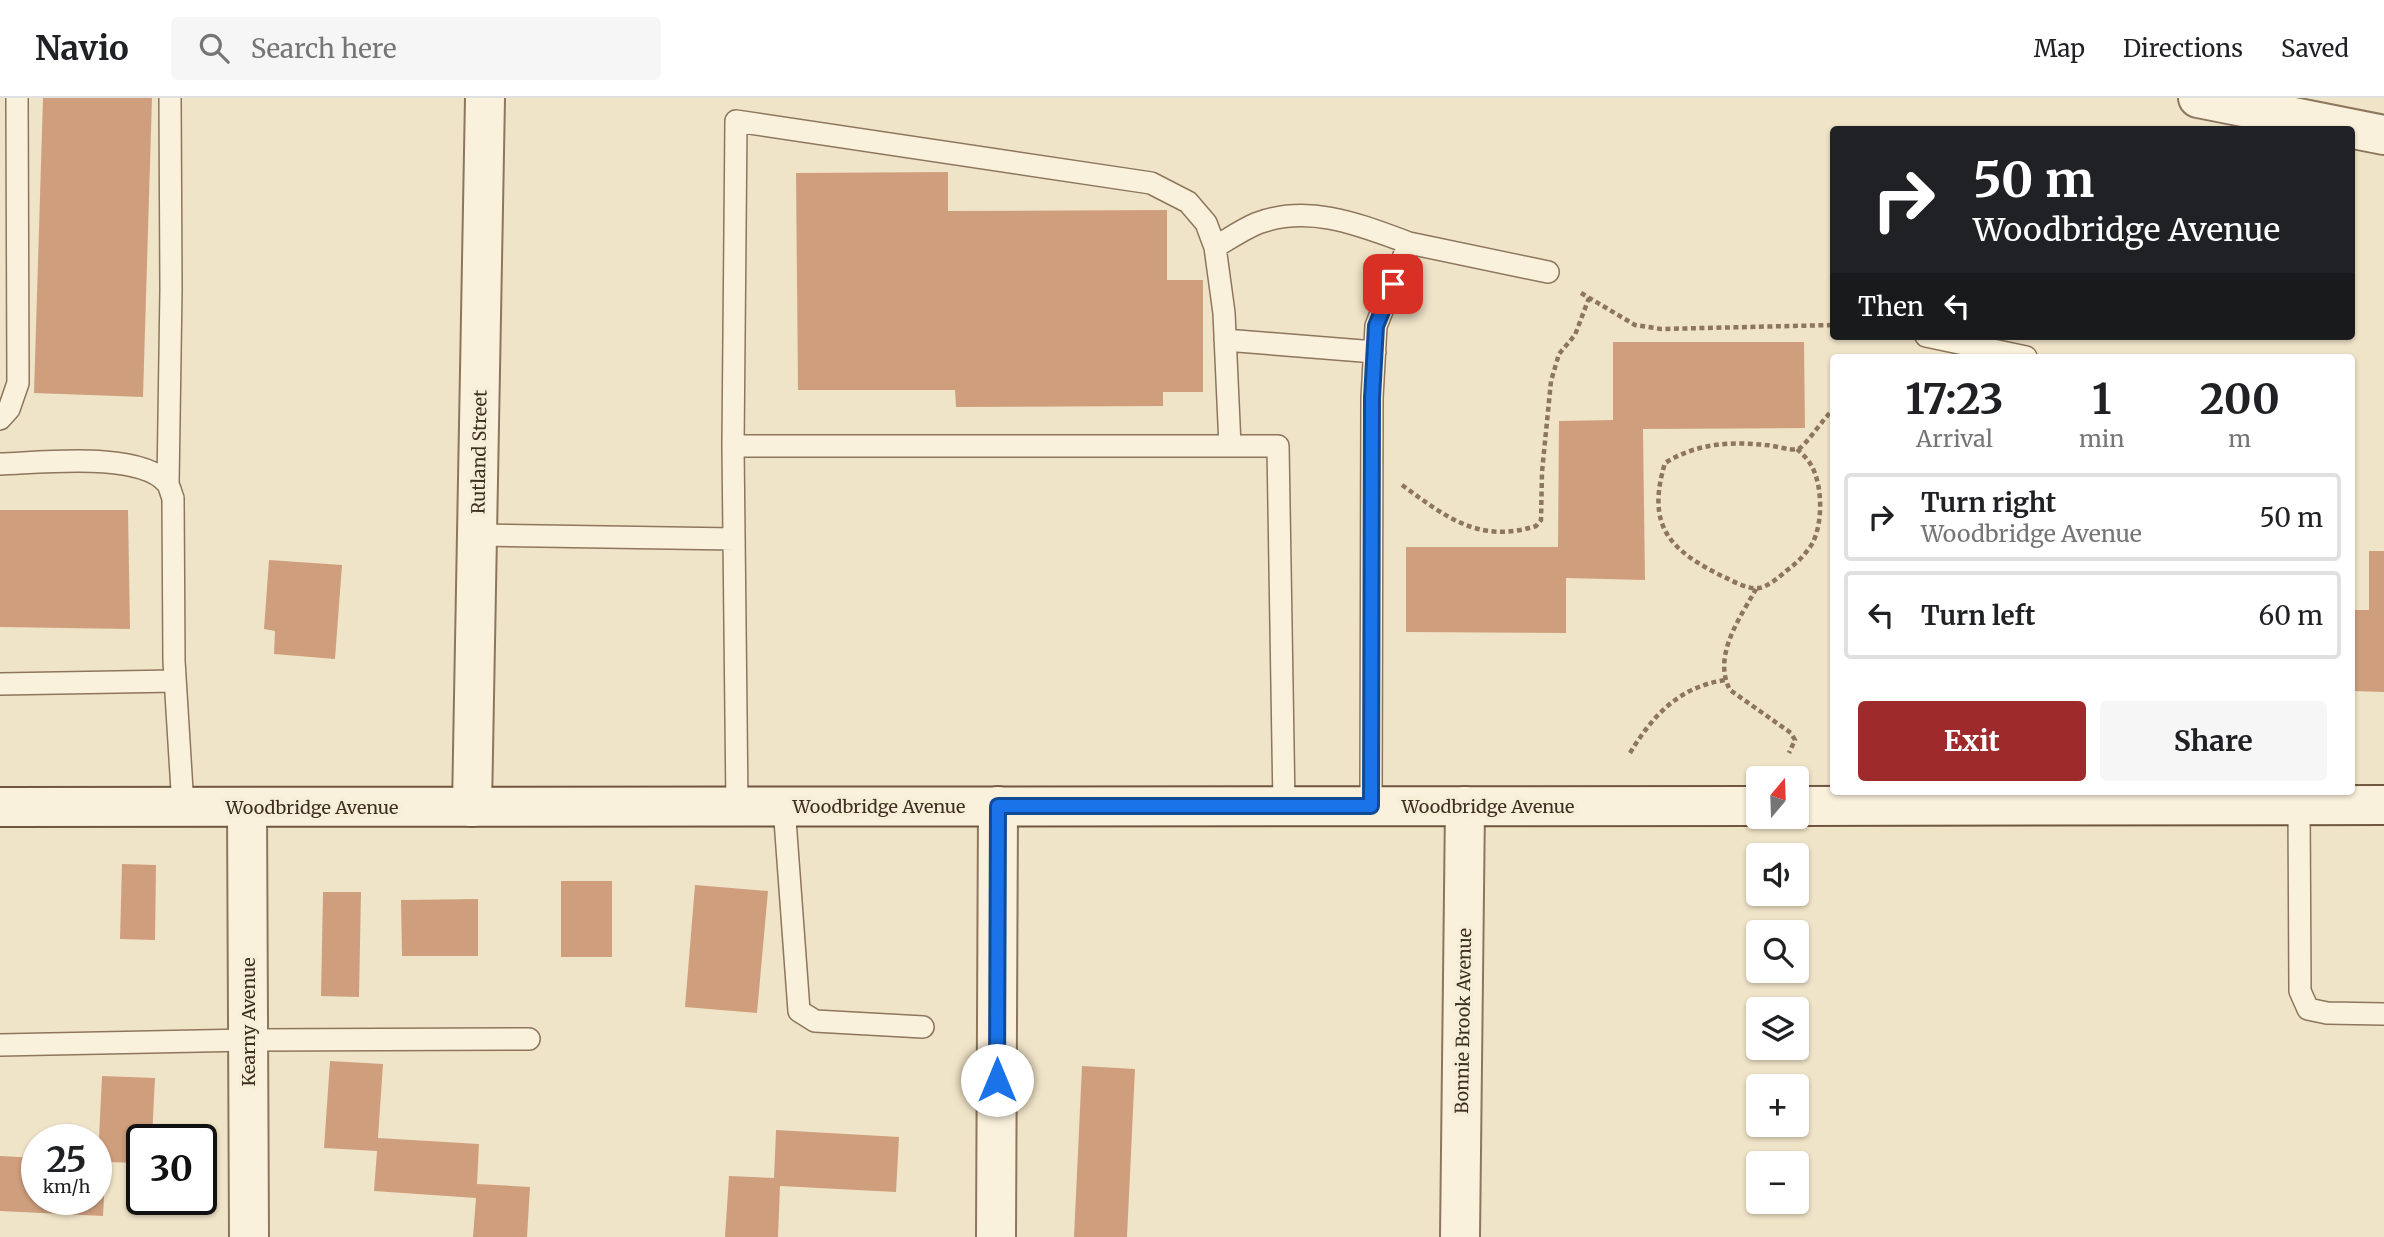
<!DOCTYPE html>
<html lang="en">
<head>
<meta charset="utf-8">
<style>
  :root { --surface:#fff; --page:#f6f6f6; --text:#202124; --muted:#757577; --line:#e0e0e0; --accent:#9e2a2b }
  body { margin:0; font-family:Merriweather,serif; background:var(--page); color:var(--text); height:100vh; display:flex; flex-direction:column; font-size:26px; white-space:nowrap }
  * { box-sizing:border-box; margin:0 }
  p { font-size:23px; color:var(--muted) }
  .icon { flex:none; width:38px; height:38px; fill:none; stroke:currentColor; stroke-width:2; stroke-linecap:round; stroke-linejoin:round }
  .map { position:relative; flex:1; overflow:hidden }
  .drawer { position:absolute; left:1830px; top:256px; width:525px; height:441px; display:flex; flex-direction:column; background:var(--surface); border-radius:7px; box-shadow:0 2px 5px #0004 }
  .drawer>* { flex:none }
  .banner { position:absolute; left:1830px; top:28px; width:525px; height:214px; border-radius:7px; box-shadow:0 2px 5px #0004; background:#202124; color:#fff; overflow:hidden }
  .needle { width:46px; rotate:19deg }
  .fabs { position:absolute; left:1746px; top:668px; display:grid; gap:14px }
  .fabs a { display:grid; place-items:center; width:63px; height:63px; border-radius:7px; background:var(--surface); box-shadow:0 2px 5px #0004; font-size:35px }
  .speed { position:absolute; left:21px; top:1026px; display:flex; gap:14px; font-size:35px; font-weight:700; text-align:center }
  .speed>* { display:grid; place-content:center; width:91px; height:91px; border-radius:50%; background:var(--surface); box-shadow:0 2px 5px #0004; line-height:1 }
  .speed small { font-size:18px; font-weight:400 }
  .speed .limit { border:4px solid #111; border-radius:10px; background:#fff; color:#111 }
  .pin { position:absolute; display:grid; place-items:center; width:60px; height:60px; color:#fff; margin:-30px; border-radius:14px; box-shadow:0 4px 10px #0006 }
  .me { position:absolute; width:77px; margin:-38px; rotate:0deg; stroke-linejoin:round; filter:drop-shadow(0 0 5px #0008) }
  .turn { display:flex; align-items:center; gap:24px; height:147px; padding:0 28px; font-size:32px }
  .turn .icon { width:91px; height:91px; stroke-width:2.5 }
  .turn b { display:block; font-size:49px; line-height:60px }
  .then { display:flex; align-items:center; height:66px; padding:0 28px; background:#0003; gap:14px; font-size:26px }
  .eta { display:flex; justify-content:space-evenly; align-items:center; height:119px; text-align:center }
  .eta b { font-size:42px; font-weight:700; line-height:49px }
  .button { display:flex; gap:14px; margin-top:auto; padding:14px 28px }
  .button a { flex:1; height:80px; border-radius:7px; background:var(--accent); color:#fff; font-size:28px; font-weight:700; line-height:80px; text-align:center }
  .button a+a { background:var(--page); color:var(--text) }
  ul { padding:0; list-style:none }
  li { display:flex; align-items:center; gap:21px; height:88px; margin:0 14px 10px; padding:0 14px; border:4px solid var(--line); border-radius:7px }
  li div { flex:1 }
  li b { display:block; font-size:26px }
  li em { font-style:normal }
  header { display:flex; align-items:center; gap:42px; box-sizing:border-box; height:98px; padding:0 35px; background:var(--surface); border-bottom:2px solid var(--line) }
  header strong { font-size:33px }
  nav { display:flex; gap:38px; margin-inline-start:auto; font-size:24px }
  .search { width:490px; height:63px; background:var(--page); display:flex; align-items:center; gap:18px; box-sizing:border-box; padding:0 24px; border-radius:7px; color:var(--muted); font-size:26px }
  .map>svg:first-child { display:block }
</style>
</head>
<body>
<header>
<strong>Navio</strong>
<div class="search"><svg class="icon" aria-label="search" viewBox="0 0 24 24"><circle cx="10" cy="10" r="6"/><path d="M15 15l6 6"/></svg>Search here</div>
<nav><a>Map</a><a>Directions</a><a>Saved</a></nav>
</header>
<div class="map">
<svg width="2384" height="1139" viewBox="0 0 2384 1139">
  <rect width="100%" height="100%" fill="#f0e4c8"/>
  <!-- building -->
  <path fill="#cf9f7d" d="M43,0h109l-9,299 -109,-4z
    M948,74v39l219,-1v70h36v112h-40v14l-207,1 -1,-17h-157l-2,-217z
    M1613,244h191l1,86 -162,1 2,151 -79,-2v55l-160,-1v-85h152l1,-126 54,-1z
    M0,412h128l2,119 -130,-2z
    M2369,453h15v141l-32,-1v-81h17z
    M269,462l73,5 -7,94 -61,-5 1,-23 -11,-2z
    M122,766l34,1 -1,75 -35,-1z
    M561,783h51v76h-51z
    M695,787l73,6 -11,122 -72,-6z
    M323,794h38l-2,105 -38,-1z
    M478,801v57h-76l-1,-56z
    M330,963l53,3 -5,74 101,6 -2,40 53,3 -3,50h-54l3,-39 -102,-7 3,-40 -53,-3z
    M1082,968l53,3 -8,168h-53z
    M102,978l53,2 -3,61h-10v24l-36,-1 -3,54 -103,-5v-55l37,2v41h59z
    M776,1032l123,7 -3,55 -116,-6 -2,51h-53l4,-61 45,2z"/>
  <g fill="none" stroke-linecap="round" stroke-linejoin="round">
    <defs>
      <path id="lane" d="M1215,149c14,-8 28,-18 43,-24 52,-19 102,2 151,20
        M1926,238l100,21
        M1225,242l150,12
        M0,321l9,-10 9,-26 -1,-285
        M733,348l3,-325 415,62 37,19 18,21 9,24 9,66 6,133
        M0,366c40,-1 139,-13 167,19 3,4 4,11 6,15l1,163 9,146
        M168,386l3,-195 -1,-191
        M477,437l257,4
        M0,586l175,-3
        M2299,707l1,186 8,18 19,4 57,1
        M737,708l-4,-360h545l6,360
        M784,708l15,205 16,10 108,6
        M1371,708l1,-408 4,-72 33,-83 139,29
        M0,947l249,-5 280,-1"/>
      <path id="street" d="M2198,0l186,37
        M247,709l2,430
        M472,709l13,-709
        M996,1139l2,-431
        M1460,1139l5,-431"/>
      <path id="secondary" d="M1797,708l587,-1
        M0,709l1759,-1"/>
    </defs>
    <!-- lane casing -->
    <use href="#lane" stroke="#8d765c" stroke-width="24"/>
    <!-- street casing -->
    <use href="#street" stroke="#8d765c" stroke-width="42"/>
    <!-- secondary casing -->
    <use href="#secondary" stroke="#6f573f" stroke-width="42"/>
    <!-- path -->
    <path stroke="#8d765c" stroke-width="4.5" stroke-dasharray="5 3.5" stroke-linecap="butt" d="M1581,195l54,32 26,4 173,-4
      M1797,351c5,5 11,10 14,16 12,20 12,59 1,79 -7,11 -15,19 -26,27 -8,7 -17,15 -27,17 -11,2 -26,-7 -35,-11 -55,-27 -78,-51 -59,-114 30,-19 65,-22 100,-18 10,0 23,6 33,4 7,-2 26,-32 36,-40
      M1402,387c44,32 77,59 134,41l5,-6 1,-48 9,-91 8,-27 16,-19 14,-37
      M1756,491c-16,29 -44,67 -26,101l61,43 4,7 -6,13
      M1630,655c23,-38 49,-66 95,-73"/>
    <!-- lane -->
    <use href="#lane" stroke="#faf1dc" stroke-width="21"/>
    <!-- street -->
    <use href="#street" stroke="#faf1dc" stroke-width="38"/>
    <!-- secondary -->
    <use href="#secondary" stroke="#faf1dc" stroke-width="38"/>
  </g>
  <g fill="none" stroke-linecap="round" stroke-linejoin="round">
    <defs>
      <path id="route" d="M997,982l1,-274h373l1,-408 4,-72 17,-42"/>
    </defs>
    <!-- route casing -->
    <use href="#route" stroke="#114b97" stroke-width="18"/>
    <!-- route -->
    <use href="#route" stroke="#1a73e8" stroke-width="12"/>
  </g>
  <g text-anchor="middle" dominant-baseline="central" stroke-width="7" stroke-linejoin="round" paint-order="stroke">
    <!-- street labels -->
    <g font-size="18" fill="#3d2e20" stroke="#f7eed8">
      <text transform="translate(479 354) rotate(-89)">Rutland Street</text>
      <text x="879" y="708">Woodbridge Avenue</text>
      <text x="1488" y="708">Woodbridge Avenue</text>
      <text x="312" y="709">Woodbridge Avenue</text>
      <text transform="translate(1463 923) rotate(-89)">Bonnie Brook Avenue</text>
      <text transform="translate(248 924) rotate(-90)">Kearny Avenue</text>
    </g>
  </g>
</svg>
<div class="fabs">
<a><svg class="needle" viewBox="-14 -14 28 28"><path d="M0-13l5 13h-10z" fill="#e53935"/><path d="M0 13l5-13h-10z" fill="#757577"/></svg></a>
<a><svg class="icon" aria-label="sound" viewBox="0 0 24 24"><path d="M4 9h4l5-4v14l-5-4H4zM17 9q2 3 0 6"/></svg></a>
<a><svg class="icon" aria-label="search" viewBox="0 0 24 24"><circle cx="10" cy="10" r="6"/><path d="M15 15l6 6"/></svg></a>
<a><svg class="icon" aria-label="layers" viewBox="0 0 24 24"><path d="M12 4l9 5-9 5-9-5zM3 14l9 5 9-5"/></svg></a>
<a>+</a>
<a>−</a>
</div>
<div class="speed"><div>25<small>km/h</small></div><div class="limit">30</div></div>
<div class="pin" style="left:1393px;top:186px;background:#d93025"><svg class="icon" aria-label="arrive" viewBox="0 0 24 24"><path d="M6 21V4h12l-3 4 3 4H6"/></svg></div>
<svg class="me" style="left:997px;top:982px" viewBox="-20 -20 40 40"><circle r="19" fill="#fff"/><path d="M0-13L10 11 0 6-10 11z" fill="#1a73e8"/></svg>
<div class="banner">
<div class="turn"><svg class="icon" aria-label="right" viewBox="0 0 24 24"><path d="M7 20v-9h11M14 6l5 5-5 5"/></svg><div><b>50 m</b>Woodbridge Avenue</div></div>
<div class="then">Then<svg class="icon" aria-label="left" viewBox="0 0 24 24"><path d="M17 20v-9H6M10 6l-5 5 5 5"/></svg></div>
</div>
<section class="drawer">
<div class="eta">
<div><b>17:23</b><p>Arrival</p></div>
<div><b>1</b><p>min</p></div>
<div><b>200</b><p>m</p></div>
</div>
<ul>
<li><svg class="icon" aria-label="right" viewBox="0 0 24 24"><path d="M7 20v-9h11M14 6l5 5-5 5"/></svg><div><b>Turn right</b><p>Woodbridge Avenue</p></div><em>50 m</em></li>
<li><svg class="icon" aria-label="left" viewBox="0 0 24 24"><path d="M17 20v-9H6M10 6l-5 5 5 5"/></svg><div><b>Turn left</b></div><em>60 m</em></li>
</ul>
<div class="button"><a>Exit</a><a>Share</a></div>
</section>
</div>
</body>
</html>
